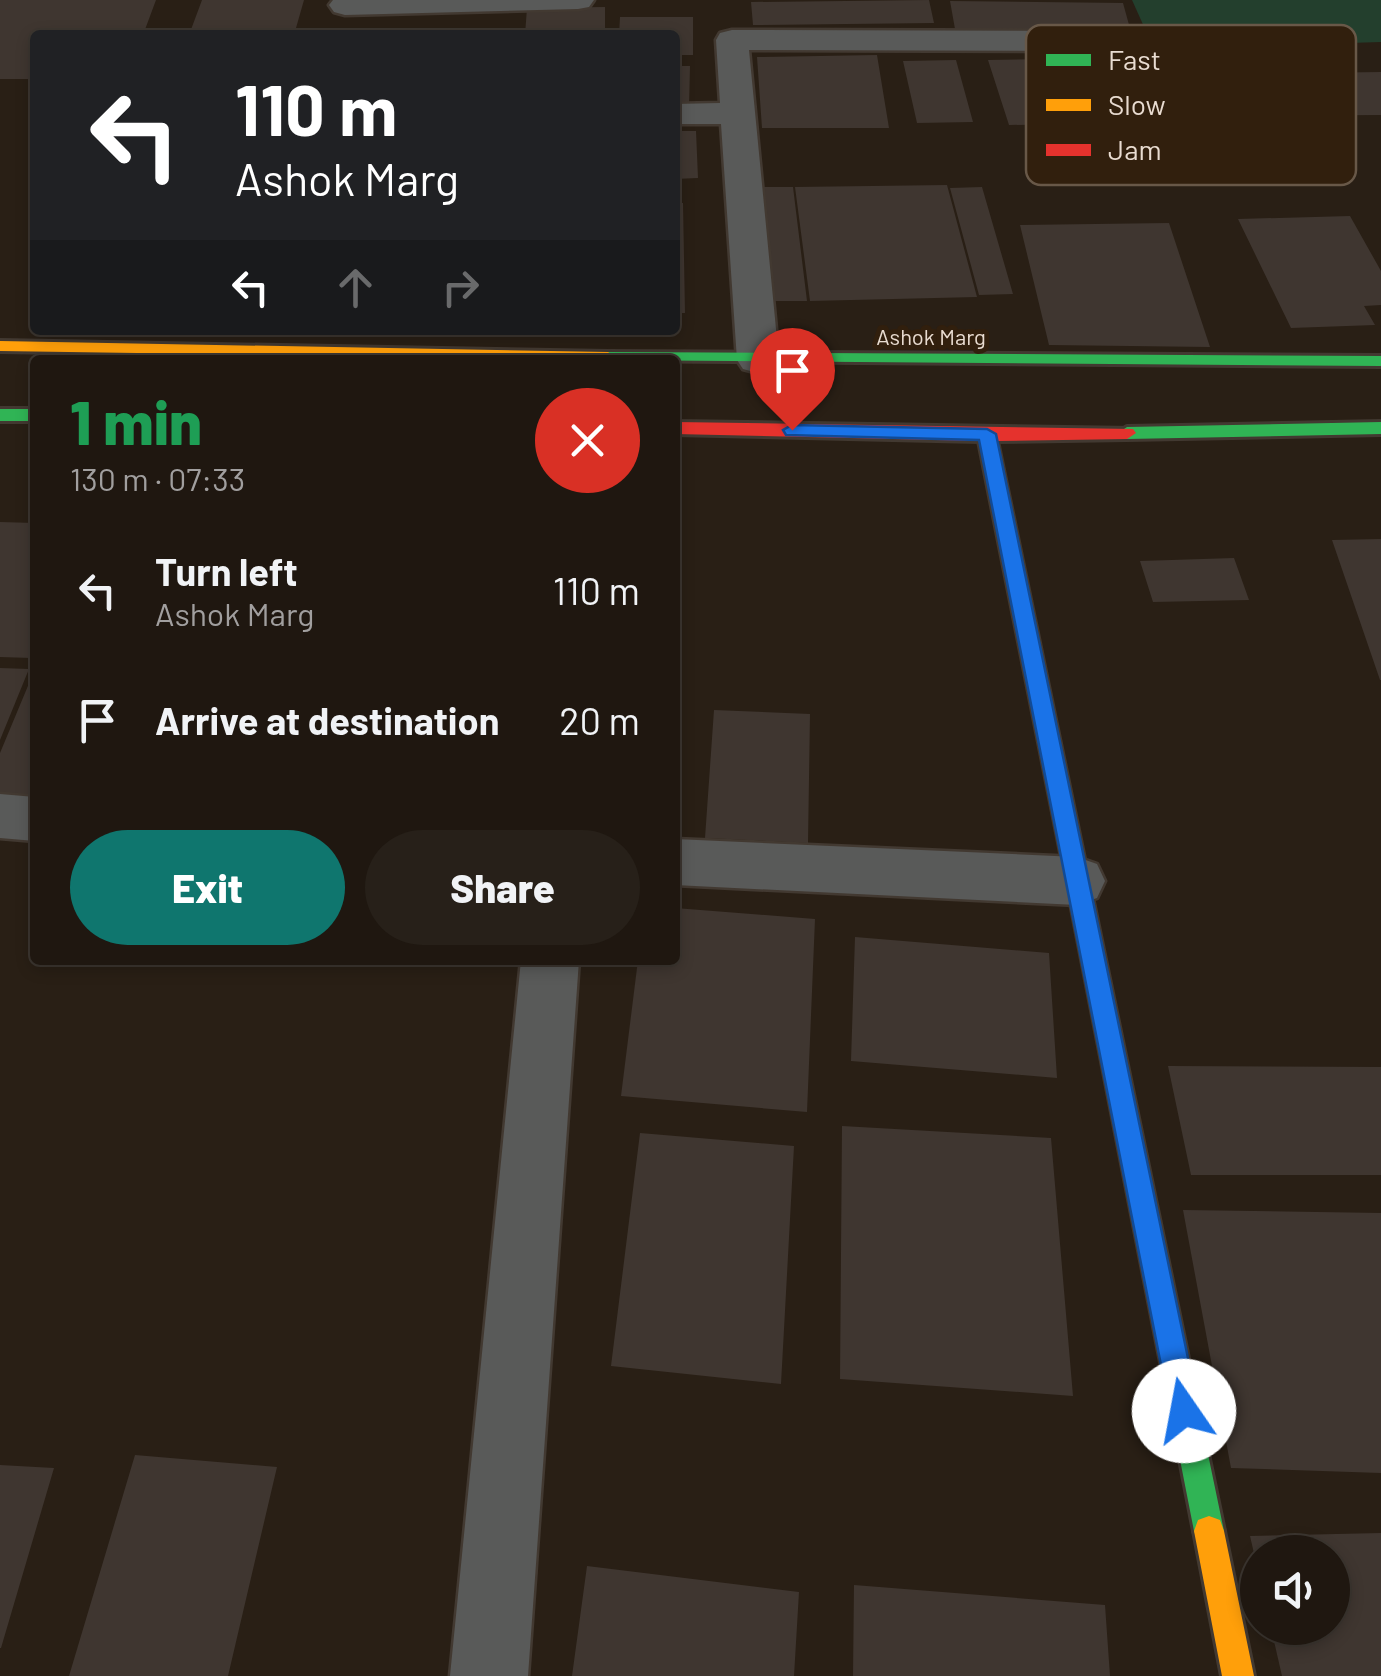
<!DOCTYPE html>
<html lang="en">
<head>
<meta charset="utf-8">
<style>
  :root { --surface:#1f1710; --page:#272019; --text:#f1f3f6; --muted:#a19f9f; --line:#3c3630; --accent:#0f766e }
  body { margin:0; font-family:Barlow,sans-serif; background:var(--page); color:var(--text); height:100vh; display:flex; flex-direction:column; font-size:38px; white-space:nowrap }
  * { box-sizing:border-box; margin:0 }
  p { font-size:32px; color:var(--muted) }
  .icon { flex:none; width:55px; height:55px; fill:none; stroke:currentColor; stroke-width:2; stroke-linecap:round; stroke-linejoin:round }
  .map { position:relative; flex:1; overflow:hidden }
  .details { position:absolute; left:30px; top:355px; width:650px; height:610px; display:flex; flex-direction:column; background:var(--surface); border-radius:10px; box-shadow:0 5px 15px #0003,0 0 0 2px var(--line) }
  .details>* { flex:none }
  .banner { position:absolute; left:30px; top:30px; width:650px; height:305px; border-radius:10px; box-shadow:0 5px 15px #0003,0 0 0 2px var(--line); background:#202124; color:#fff; overflow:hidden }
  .buttons { position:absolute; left:1240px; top:1535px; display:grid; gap:20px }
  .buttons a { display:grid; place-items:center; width:110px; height:110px; border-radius:50%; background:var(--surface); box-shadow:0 5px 15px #0003,0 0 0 2px var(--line); font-size:50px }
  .pin { position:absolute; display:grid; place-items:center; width:85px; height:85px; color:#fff; margin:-102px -42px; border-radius:50% 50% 50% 0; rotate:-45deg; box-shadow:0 0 10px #0007 }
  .pin .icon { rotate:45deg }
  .me { position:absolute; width:110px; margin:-55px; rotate:348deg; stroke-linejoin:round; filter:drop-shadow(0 0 8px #0008) }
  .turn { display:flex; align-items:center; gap:35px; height:210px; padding:0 40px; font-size:45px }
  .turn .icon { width:130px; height:130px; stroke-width:2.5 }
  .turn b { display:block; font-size:70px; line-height:85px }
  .lanes { display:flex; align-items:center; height:95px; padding:0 40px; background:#0003; justify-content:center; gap:50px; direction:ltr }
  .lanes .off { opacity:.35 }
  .round { display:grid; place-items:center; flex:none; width:105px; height:105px; border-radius:52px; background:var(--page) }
  .headline { display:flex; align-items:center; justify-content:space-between; height:170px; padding:0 40px }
  h1 { font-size:60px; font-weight:800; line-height:75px; color:#1e9e55 }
  .button { display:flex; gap:20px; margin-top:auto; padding:20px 40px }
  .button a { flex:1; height:115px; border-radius:60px; background:var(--accent); color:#fff; font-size:40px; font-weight:800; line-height:115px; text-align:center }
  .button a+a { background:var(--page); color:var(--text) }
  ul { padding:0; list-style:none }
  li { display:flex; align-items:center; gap:30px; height:130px; padding:0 40px }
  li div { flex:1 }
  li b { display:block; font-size:38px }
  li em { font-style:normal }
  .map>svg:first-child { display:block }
</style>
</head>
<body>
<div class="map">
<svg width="1381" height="1676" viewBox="0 0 1381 1676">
  <rect width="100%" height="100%" fill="#291f15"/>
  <!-- green -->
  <path fill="#233f2d" d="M1132,0h249v42l-227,7z"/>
  <!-- building -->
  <path fill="#3f3630" d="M0,0h156l-13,35h-108v44h-35z
    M202,0h102l-10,35h-105z
    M929,0l5,23 -181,2 -2,-23z
    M950,1l173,2 8,29 -176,-3z
    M605,7v28h-80l2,-27z
    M620,17h73v38h-18v-20h-56z
    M877,55l12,73h-127l-5,-71z
    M1049,59l24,65 -64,1 -21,-65z
    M956,60l17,62 -56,1 -14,-62z
    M675,66h15l-1,41h-14z
    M1381,72v43l-139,1 -20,-42z
    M675,131h21l2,47 -23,1z
    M947,185l30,112 -167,4 -15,-114z
    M759,187h34l14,114h-37z
    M982,187l31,107 -34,1 -29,-107z
    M675,203h8l2,110h-10z
    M1350,216l31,55v34l-17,1 11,19 -84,3 -53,-109z
    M1169,223l41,124 -161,-2 -29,-120z
    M0,522l35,1v124l-4,11 -31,-1z
    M1381,539v141h-1l-48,-140z
    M1234,558l15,42 -96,2 -13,-41z
    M0,668l29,1 -29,71z
    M35,669v132l-35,-1v-47z
    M714,710l96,4 -2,129 -103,-5z
    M675,908l140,11 -8,193 -186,-16 17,-136h37z
    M855,937l194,16 8,125 -206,-17z
    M1168,1066l213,1v108h-190z
    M842,1126l209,12 22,258 -233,-17z
    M640,1133l154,13 -13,238 -170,-18z
    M1183,1210l198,3v260l-150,-5z
    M135,1455l142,12 -49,209h-159z
    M0,1465l54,3 -53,180h-1z
    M1381,1533v143h-99l-11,-48h61v-76h-74l-2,10 -6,-26z
    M587,1566l212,26 -5,84h-222z
    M854,1585l251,20 5,71h-257z"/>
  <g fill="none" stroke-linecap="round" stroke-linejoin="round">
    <defs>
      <path id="street" d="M333,0h261l-5,7 -11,2 -233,6 -11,-3 -5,-7z
        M732,30l356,1 12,3 4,7 -4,7 -12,3 -339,-1 30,310 -6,9 -15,4 -15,-4 -6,-9 -16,-236h-46v-20l45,-1 -4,-63 4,-7z
        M0,794l35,3v44l-35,-3z
        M675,839l402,18 20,7 8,17 -8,17 -20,7 -402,-20z
        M521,960h58l-51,716h-78z"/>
      <path id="fast" d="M608,352l773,4v10l-779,-6v-7z
        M0,409h35v12h-35z
        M1381,422v12l-254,5 -9,-6 9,-6z
        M1076,863l8,3 3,7 137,658 -4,11 -11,4 -11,-4 -4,-11 -129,-658 3,-7z"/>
      <path id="slow" d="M0,341l608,11 8,5 -2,3 -614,-9z
        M1209,1516l11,4 4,11 30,145h-32l-28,-145 4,-11z"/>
      <path id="jam" d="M675,422l458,7 3,4 -9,6 -130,2 90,432 -3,7h-16l-3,-7 -86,-432 -304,-7z"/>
    </defs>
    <!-- street casing -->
    <use href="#street" stroke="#423931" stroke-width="5"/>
    <!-- fast casing -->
    <use href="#fast" stroke="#423931" stroke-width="6"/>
    <!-- slow casing -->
    <use href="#slow" stroke="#423931" stroke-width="6"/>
    <!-- jam casing -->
    <use href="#jam" stroke="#423931" stroke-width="6"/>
    <!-- street -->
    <use href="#street" fill="#595a59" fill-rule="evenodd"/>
    <!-- fast -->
    <use href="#fast" fill="#30b455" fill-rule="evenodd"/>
    <!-- slow -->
    <use href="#slow" fill="#ff9f0a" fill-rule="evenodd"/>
    <!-- jam -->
    <use href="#jam" fill="#e5322d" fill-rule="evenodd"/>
  </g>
  <!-- route -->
  <path fill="#1a73e8" stroke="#114b97" stroke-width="2.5" d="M792,425l195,4 9,5 203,977 -4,10 -11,5 -10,-5 -4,-10 -191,-971 -193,-5 -3,-5z"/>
  <g text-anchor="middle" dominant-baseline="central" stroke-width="10" stroke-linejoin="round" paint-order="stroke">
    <!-- far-street labels -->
    <g font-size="22" fill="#e9dcd1" stroke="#311f0d">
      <text x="931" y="336">Ashok Marg</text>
    </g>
  </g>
  <!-- legend -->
  <rect x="1026" y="25" width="330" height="160" rx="15" fill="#311f0d" stroke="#685848" stroke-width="2.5"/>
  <rect x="1046" y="54" width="45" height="12" fill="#30b455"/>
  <rect x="1046" y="99" width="45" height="12" fill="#ff9f0a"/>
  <rect x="1046" y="144" width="45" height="12" fill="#e5322d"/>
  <g font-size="28" fill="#e9dcd1">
    <text x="1108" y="70">Fast</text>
    <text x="1108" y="115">Slow</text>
    <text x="1108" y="160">Jam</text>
  </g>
</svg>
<div class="buttons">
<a><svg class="icon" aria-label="sound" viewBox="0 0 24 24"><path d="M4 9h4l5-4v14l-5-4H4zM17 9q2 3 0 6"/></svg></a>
</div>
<div class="pin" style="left:792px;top:430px;background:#d93025"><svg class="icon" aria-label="arrive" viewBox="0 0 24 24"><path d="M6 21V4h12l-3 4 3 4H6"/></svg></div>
<svg class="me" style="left:1184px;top:1411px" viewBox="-20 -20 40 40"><circle r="19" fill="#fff"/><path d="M0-13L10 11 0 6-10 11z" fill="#1a73e8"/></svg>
<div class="banner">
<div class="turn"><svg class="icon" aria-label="left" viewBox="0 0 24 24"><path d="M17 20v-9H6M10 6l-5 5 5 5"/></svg><div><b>110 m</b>Ashok Marg</div></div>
<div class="lanes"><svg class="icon" aria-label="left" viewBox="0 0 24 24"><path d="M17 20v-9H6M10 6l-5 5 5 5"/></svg><svg class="icon off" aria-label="ahead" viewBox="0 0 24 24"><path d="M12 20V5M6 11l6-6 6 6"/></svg><svg class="icon off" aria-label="right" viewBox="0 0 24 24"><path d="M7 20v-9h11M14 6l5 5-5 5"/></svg></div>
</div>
<section class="details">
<div class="headline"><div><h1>1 min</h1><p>130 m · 07:33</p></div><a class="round" style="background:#d93025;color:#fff"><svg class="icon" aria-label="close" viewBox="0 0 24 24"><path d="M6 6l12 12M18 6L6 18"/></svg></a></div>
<ul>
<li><svg class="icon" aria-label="left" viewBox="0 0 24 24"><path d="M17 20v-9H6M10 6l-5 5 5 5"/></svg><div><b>Turn left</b><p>Ashok Marg</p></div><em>110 m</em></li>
<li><svg class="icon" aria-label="arrive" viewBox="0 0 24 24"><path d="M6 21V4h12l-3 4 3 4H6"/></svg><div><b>Arrive at destination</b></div><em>20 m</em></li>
</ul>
<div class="button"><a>Exit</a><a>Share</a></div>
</section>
</div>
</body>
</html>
